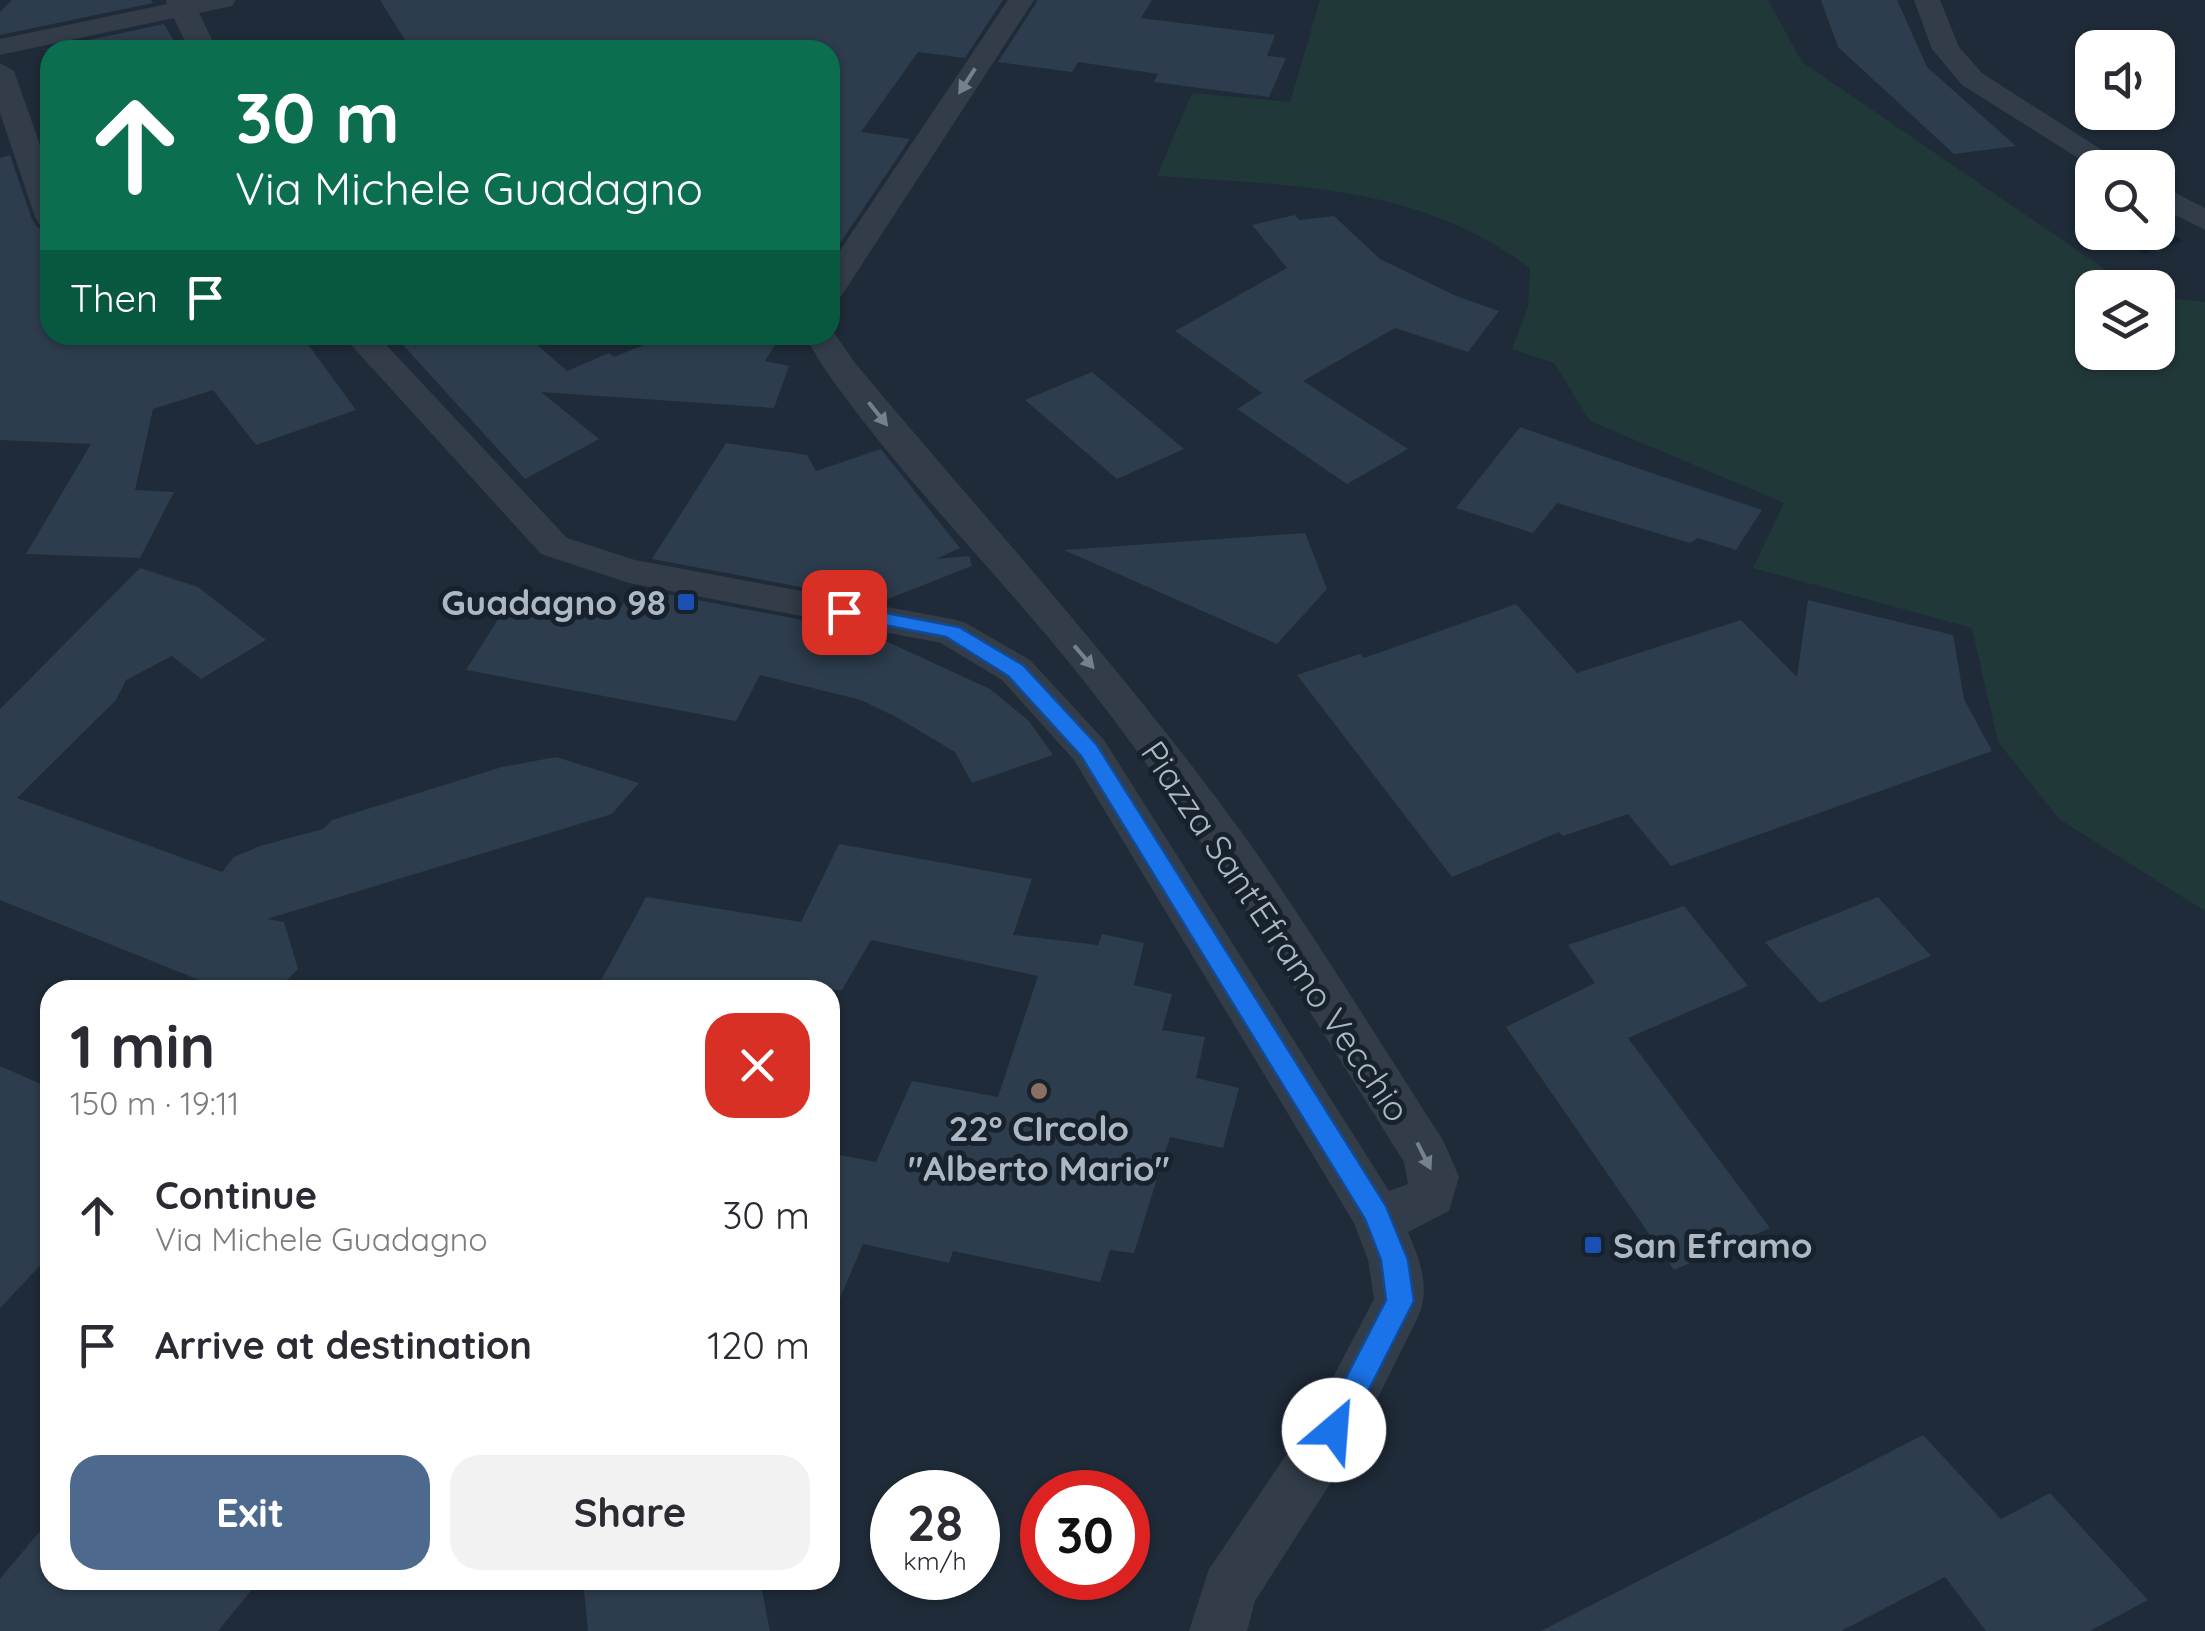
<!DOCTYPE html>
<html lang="en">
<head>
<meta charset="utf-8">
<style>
  :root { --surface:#fff; --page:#f2f2f3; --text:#2b2b33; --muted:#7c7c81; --accent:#4e698e }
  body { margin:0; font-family:Quicksand,sans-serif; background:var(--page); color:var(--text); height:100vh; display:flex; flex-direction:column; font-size:38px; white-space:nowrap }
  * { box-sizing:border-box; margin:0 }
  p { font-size:32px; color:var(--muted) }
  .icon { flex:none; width:55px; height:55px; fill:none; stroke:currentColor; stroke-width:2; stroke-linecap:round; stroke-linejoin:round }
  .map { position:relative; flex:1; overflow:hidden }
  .drawer { position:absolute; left:40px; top:980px; width:800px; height:610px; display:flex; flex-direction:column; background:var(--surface); border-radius:30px; box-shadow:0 2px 8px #0004 }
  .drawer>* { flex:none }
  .banner { position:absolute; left:40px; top:40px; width:800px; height:305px; border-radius:30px; box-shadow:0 2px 8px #0004; background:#0b6e4f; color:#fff; overflow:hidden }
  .tools { position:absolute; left:2075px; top:30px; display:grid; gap:20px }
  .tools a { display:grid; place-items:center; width:100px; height:100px; border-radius:20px; background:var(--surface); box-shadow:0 2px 8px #0004; font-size:50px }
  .speed { position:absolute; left:870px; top:1470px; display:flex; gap:20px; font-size:50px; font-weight:700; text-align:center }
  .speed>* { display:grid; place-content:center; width:130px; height:130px; border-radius:50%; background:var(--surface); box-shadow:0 2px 8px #0004; line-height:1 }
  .speed small { font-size:25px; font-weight:400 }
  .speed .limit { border:15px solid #d22; background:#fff; color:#111 }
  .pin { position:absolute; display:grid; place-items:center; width:85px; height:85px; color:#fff; margin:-42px; border-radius:20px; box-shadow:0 5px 15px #0006 }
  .me { position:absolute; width:110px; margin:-55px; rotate:27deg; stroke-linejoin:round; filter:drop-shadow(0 0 8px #0008) }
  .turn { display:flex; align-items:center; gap:35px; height:210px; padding:0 30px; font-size:45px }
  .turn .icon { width:130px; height:130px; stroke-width:2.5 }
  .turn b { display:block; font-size:70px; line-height:85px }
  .then { display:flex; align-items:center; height:95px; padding:0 30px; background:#0003; gap:20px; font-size:38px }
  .round { display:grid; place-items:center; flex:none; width:105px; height:105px; border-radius:30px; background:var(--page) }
  .overview { display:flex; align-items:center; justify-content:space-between; height:170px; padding:0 30px }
  h1 { font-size:60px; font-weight:800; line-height:75px }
  .primary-button { display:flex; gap:20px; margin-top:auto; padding:20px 30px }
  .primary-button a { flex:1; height:115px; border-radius:30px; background:var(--accent); color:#fff; font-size:40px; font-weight:800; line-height:115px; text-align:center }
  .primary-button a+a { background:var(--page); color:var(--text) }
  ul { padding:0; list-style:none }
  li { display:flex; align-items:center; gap:30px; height:130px; padding:0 30px }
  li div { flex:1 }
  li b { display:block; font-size:38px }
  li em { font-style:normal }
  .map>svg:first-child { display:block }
</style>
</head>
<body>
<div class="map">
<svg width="2205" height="1631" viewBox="0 0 2205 1631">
  <rect width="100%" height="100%" fill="#1f2b38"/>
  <!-- green -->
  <path fill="#213839" d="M1320,0h448l34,62 329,225 -39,1v64h66v-55l47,5v609l-146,-92 -61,-77 -26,-114 -219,-60 31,-65 -194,-82 -36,-58 -42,-14 16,-42 2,-39c-115,-85 -237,-82 -373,-92l35,-83 98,9z"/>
  <!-- water -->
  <path fill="#122336" d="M2158,225l25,16 -39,13 -33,-21 47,-1z"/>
  <!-- building -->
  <path fill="#2d3d4d" d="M12,0h139l2,3 -153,32v-23z
    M380,0h623l-38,58 -47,-6 -57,80 49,7 -80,119v-208h-419z
    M1038,0h114l-11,18 134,17 -8,21 19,2 -17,39 -115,-15 4,-8 -80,-12 -6,10 -74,-10z
    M1821,0h76l30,67 89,79 -62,8 -116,-107z
    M164,24l15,26h-137z
    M10,155l22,64 6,9 12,2v106l100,3 15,-4h136l55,75 -100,35 -43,-55 -60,19 -18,81 39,2 -34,66 -114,-4 65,-110 -91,-4v-282z
    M1295,215l4,5 35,-4 46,43 76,37 43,15 -31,41 -73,-24 -92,53 105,68 -61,35 -110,-75 25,-16 -87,-62 112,-63 -35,-43z
    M394,335h132l41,36 42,-18 5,4 55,-22h49l58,8 -11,18 24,5 -15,42 -233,-16 58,47 -74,40z
    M1092,372l92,77 -67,30 -92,-79z
    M1520,427l117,41 125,42 -26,40 -38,-12 -8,5 -133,-40 -24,30 -77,-25z
    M726,443l81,12 9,16 65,-22 79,99 -24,11 33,-3 3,10 -92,36 -228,-43z
    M1305,533l22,56 -50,55 -213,-94z
    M140,568l58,19 68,53 -65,39 -29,-23 -46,24 -10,20 -99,98 205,74 12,-15 26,-11 63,-17 9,-9 170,-53 54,-10 83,26 -27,31 -345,105 17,3 14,47 -21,21h-53l-224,-90v-191z
    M634,588l232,44 124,57 39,32 24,34 -81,28 -17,-31 -57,-34 -37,-18 -101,-25 -24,46 -270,-51 50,-79 103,19z
    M1808,600l145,35 11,64 28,52 -321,115 -43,-52 -65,22 -4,-4 -107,45 -155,-202 63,-21 4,4 152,-54 61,69 164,-53 56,57z
    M839,844l193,35 -19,56 85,10 4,-11 42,9 -10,42 38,9 -10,36 43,7 -9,41 43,10 -16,60 -53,-11 -36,116 -24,-3 -10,32 -147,-31 -4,12 -86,-19 -33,78v-169l46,9 36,-81 86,16 40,-121 -167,-36 -29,50h-246l50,-93 155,25z
    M1878,897l53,59 -111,47 -55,-61z
    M1684,906l64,80 -120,52 142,190 -96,42 -168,-243 89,-44 -27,-38z
    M0,1066l50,22v167l-50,53z
    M1923,1435l78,84 49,-26 98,107 -58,31h-104l-41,-54 -104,54h-300z
    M50,1519v61h210l-42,51h-218v-52z
    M583,1580h177l10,51h-182z"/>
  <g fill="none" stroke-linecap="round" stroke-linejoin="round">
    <!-- street -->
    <path fill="#323d49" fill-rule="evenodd" d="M166,0h70l-4,6 -33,7 18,37h-28l-15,-32 -174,37v-16l167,-35z
      M1008,0h26l-188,289 -5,7 -11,3v-34z
      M1914,0h26l19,47 23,26 148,95h-36l-132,-83 -30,-36z
      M0,63l14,8 36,102v53l-11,-2 -4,-7 -35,-104z
      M2158,184l47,24v22l-47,-24z
      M830,327l25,36c130,155 266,304 385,467 72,100 136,207 203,310l16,37 -10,34 -41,21c12,28 23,57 10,85l-65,131 -98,153 -8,30h-58l20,-62 106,-157 59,-113 -6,-39 -14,-37 -280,-463 -72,-80 -61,-37 -312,-60 -88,-29 -199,-219h35l190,203 68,22 317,59 14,4 64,37 74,80 285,451 19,-7 -4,-22c-105,-166 -205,-337 -328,-491 -82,-102 -177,-195 -252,-303l-20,-33h26z"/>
  </g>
  <!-- one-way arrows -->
  <defs><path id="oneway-solid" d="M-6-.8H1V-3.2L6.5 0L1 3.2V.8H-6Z" transform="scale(2.5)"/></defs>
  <g fill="#75818e">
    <use href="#oneway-solid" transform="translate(967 81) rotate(123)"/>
    <use href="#oneway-solid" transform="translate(878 414) rotate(51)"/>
    <use href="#oneway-solid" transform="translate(1084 657) rotate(49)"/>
    <use href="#oneway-solid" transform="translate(1424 1156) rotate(63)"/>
  </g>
  <!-- route -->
  <path fill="#1a73e8" stroke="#114b97" stroke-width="2.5" d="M844,605l115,22 64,38 74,80 289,461 22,54 6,41 -70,138 -10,4 -10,-4 -5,-9 67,-130 -5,-40 -16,-41 -284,-463 -73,-80 -62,-39 -109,-21 -3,-4z"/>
  <!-- markers -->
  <g fill="#1a4fb4" stroke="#18222d" stroke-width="4">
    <rect x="676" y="592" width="20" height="20" rx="5"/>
    <rect x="1583" y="1235" width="20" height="20" rx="5"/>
  </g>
  <circle fill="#8d6e63" stroke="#18222d" stroke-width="4" cx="1039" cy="1091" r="10"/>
  <g text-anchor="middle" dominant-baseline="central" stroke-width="10" stroke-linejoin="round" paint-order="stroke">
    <!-- poi labels -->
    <g font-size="35" font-weight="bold" fill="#acb8c6" stroke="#18222d" text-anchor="end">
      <text x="666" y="602">Guadagno 98</text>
      <text x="1039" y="1128" text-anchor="middle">22° CIrcolo<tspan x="1039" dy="40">"Alberto Mario"</tspan></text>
      <text x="1613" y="1245" text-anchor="start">San Eframo</text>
    </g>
    <!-- street labels -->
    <g font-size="35" fill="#acb8c6" stroke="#18222d">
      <text transform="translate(1276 931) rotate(56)">Piazza Sant'Eframo Vecchio</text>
    </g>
  </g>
</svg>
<div class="tools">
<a><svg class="icon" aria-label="sound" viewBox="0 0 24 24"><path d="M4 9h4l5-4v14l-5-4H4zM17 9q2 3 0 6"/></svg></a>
<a><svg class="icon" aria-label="search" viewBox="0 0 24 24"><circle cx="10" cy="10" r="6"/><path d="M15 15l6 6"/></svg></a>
<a><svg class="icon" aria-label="layers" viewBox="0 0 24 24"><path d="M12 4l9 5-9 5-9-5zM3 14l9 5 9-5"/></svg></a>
</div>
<div class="speed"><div>28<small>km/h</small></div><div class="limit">30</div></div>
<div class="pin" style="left:844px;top:612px;background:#d93025"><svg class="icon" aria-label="arrive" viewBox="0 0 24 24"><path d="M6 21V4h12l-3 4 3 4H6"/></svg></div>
<svg class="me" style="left:1334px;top:1430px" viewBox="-20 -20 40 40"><circle r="19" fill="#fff"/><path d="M0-13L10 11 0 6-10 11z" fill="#1a73e8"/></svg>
<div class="banner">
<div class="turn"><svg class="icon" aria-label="ahead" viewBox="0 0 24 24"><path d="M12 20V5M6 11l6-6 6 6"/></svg><div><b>30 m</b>Via Michele Guadagno</div></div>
<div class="then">Then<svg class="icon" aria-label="arrive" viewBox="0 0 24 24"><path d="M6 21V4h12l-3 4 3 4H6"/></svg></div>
</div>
<section class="drawer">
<div class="overview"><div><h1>1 min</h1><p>150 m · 19:11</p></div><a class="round" style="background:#d93025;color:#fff"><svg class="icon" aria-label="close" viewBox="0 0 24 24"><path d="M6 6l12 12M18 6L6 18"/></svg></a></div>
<ul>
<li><svg class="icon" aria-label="ahead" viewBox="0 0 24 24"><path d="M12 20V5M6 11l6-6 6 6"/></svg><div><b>Continue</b><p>Via Michele Guadagno</p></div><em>30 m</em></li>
<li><svg class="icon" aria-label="arrive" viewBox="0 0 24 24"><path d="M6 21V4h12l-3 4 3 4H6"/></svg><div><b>Arrive at destination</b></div><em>120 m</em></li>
</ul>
<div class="primary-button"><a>Exit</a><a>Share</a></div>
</section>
</div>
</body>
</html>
